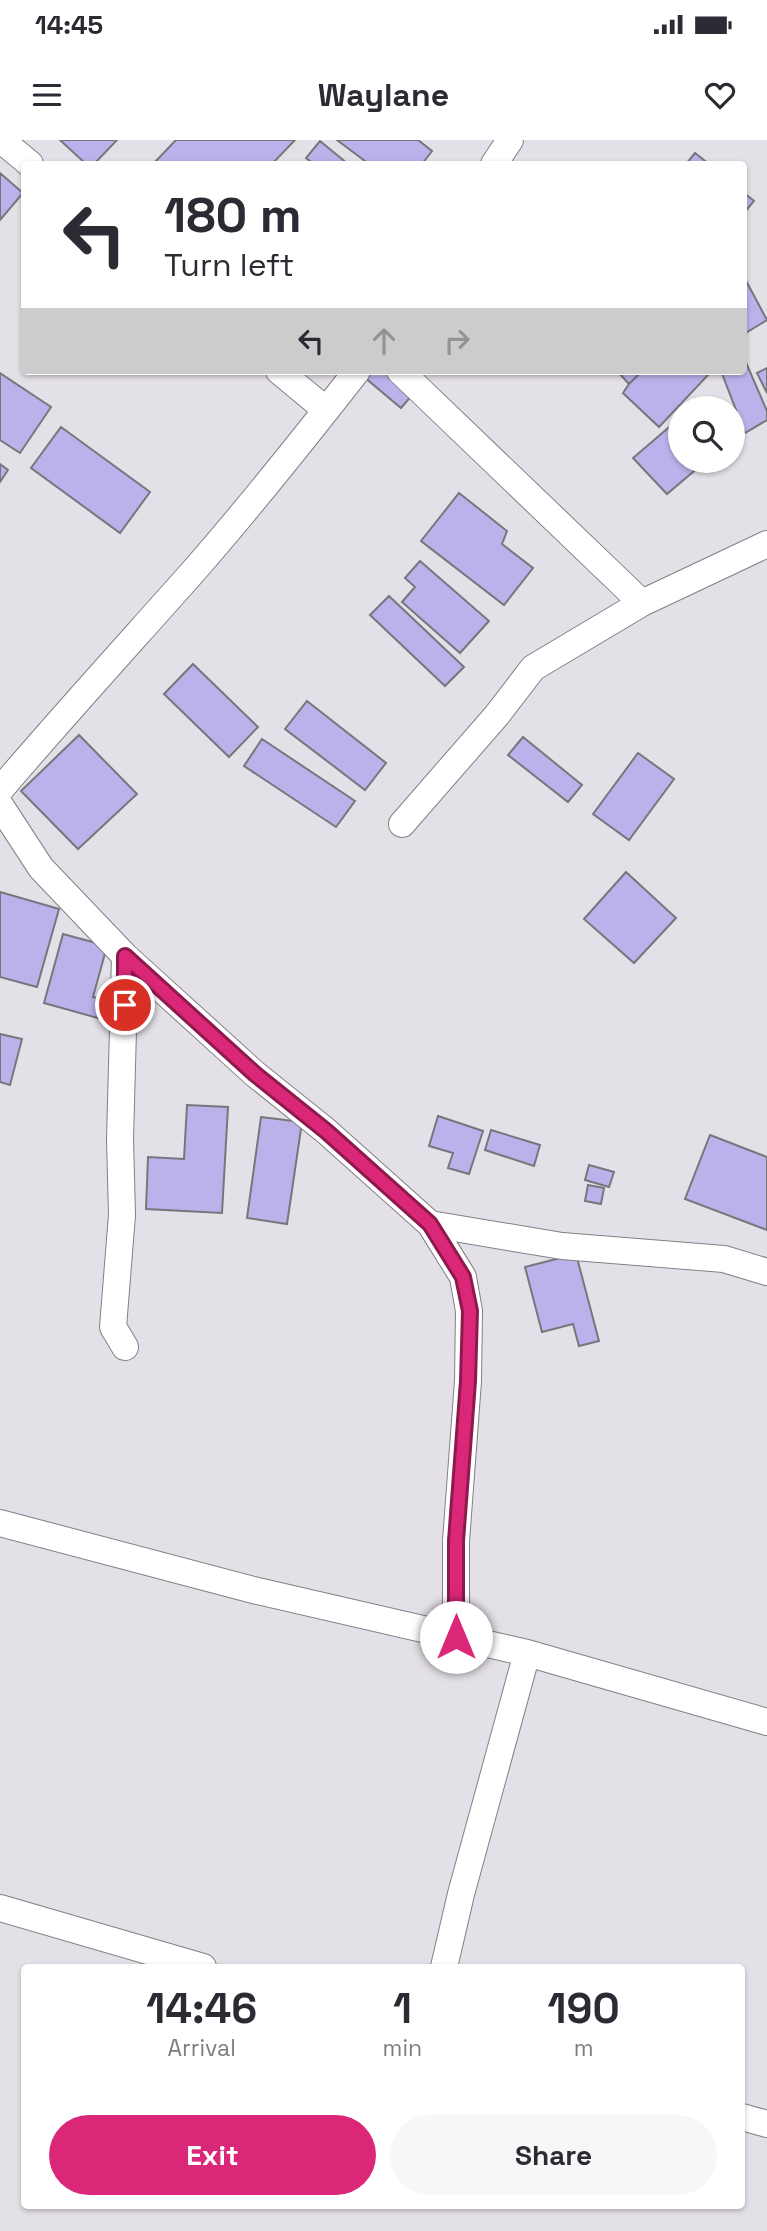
<!DOCTYPE html>
<html lang="en">
<head>
<meta charset="utf-8">
<style>
  :root { --surface:#fff; --page:#f7f7f7; --text:#2b2b33; --muted:#7c7c81; --accent:#db2777 }
  body { margin:0; font-family:"Space Grotesk",sans-serif; background:var(--page); color:var(--text); height:100vh; display:flex; flex-direction:column; font-size:26px; white-space:nowrap }
  * { box-sizing:border-box; margin:0 }
  p { font-size:23px; color:var(--muted) }
  .icon { flex:none; width:38px; height:38px; fill:none; stroke:currentColor; stroke-width:2; stroke-linecap:round; stroke-linejoin:round }
  .map { position:relative; flex:1; overflow:hidden }
  .side { position:absolute; left:21px; top:1824px; width:724px; height:245px; display:flex; flex-direction:column; background:var(--surface); border-radius:7px; box-shadow:0 2px 5px #0004 }
  .side>* { flex:none }
  .hud { position:absolute; left:21px; top:21px; width:726px; height:214px; border-radius:7px; box-shadow:0 2px 5px #0004; background:#fff; color:var(--text); overflow:hidden }
  .fabs { position:absolute; left:668px; top:256px; display:grid; gap:14px }
  .fabs a { display:grid; place-items:center; width:77px; height:77px; border-radius:50%; background:var(--surface); box-shadow:0 2px 5px #0004; font-size:35px }
  .pin { position:absolute; display:grid; place-items:center; width:60px; height:60px; color:#fff; margin:-30px; border:4px solid #fff; border-radius:50%; box-shadow:0 2px 7px #0007 }
  .me { position:absolute; width:77px; margin:-38px; rotate:0deg; stroke-linejoin:round; filter:drop-shadow(0 0 5px #0008) }
  .turn { display:flex; align-items:center; gap:24px; height:147px; padding:0 28px; font-size:32px }
  .turn .icon { width:91px; height:91px; stroke-width:2.5 }
  .turn b { display:block; font-size:49px; line-height:60px }
  .lanes { display:flex; align-items:center; height:66px; padding:0 28px; background:#0003; justify-content:center; gap:35px; direction:ltr }
  .lanes .off { opacity:.35 }
  .eta { display:flex; justify-content:space-evenly; align-items:center; height:119px; text-align:center }
  .eta b { font-size:42px; font-weight:800; line-height:49px }
  .action { display:flex; gap:14px; margin-top:auto; padding:14px 28px }
  .action a { flex:1; height:80px; border-radius:42px; background:var(--accent); color:#fff; font-size:28px; font-weight:800; line-height:80px; text-align:center }
  .action a+a { background:var(--page); color:var(--text) }
  .status { display:flex; justify-content:space-between; align-items:center; height:49px; padding:0 35px; background:var(--surface); direction:ltr }
  .status svg { height:19px; fill:currentColor }
  header { display:flex; justify-content:space-between; align-items:center; height:91px; padding:0 28px; background:var(--surface); font-size:32px; font-weight:800 }
  .map>svg:first-child { display:block }
</style>
</head>
<body>
<div class="status"><b>14:45</b><svg viewBox="0 0 49 12"><path d="M0 12V9h3v3zM5 12V6h3v6zM10 12V3h3v9zM15 12V0h3v12zM26 1h20v11H26zM47 4h2v5h-2z"/></svg></div>
<header><svg class="icon" aria-label="menu" viewBox="0 0 24 24"><path d="M4 6h16M4 12h16M4 18h16"/></svg>Waylane<svg class="icon" aria-label="heart" viewBox="0 0 24 24"><path d="M12 20l-8-8c-3-5 5-10 8-4 3-6 11-1 8 4z"/></svg></header>
<div class="map">
<svg width="767" height="2091" viewBox="0 0 767 2091">
  <rect width="100%" height="100%" fill="#e4e0e7"/>
  <!-- building -->
  <path fill="#bcb2eb" stroke="#77767d" stroke-width="2" d="M60,0h57l-23,24h-8z
    M176,0h119l-23,24h-119z
    M337,0h81l14,11 -10,13h-53z
    M320,1l28,23h-34l-8,-6z
    M695,13l14,11h-23z
    M0,33l23,20 -23,27z
    M744,53l10,8 -10,12z
    M744,137l23,43 -23,14z
    M744,218l23,53v9l-22,13 -24,-62h23z
    M767,228v25l-10,-20z
    M367,231h19l27,23 -12,14 -38,-32z
    M617,231h25l-13,13z
    M642,231h65l2,3 -50,53 -36,-34 6,-9z
    M0,233l51,34 -31,46 -20,-13z
    M700,260l7,8h-16z
    M681,277v43h26l-40,34 -34,-36z
    M61,287l89,65 -30,41 -89,-65z
    M0,324l8,6 -8,12z
    M459,353l48,38 -5,13 31,24 -29,37 -83,-64z
    M420,421l69,60 -29,32 -58,-51 13,-15 -10,-9z
    M389,456l75,71 -19,19 -75,-71z
    M193,524l65,63 -29,30 -65,-63z
    M307,561l79,62 -21,27 -80,-61z
    M79,595l58,59 -59,55 -57,-58z
    M523,597l59,48 -14,17 -60,-47z
    M262,599l93,62 -19,26 -92,-61z
    M638,613l36,26 -45,61 -36,-26z
    M626,732l50,46 -42,45 -50,-44z
    M0,752l59,17 -22,78 -37,-10z
    M63,794l44,12 -14,51 17,4 -5,19 -61,-17z
    M0,894l22,5 -12,46 -10,-3z
    M187,965l41,2 -6,106 -76,-4 2,-52 36,2z
    M438,976l45,15 -14,43 -21,-6 5,-15 -24,-7z
    M261,977l41,5 -15,102 -40,-6z
    M491,990l49,15 -6,21 -49,-16z
    M710,995l57,22v73l-82,-31z
    M589,1025l25,7 -5,15 -24,-7z
    M588,1045l16,3 -3,16 -16,-3z
    M576,1114l23,87 -20,5 -6,-22 -31,8 -17,-65z"/>
  <g fill="none" stroke-linecap="round" stroke-linejoin="round">
    <defs>
      <path id="street" d="M1,0l29,24
        M494,24l16,-24
        M279,231l47,39
        M400,231l242,232
        M0,650c62,-73 127,-144 191,-216 58,-66 112,-134 166,-203
        M0,665l41,63 84,88 130,118 71,57 104,93 132,22 162,13 43,13
        M402,684l95,-109 36,-47 109,-65 125,-59
        M430,1084l33,53 6,34 -1,70 -12,160v96
        M125,1207l-12,-20 9,-112 -2,-76 5,-183
        M0,1383l253,67 274,63 240,69
        M0,1768l203,59
        M444,1827l17,-73 66,-241
        M742,1977l25,7"/>
    </defs>
    <!-- street casing -->
    <use href="#street" stroke="#847f86" stroke-width="28"/>
    <!-- street -->
    <use href="#street" stroke="#fff" stroke-width="26"/>
  </g>
  <g fill="none" stroke-linecap="round" stroke-linejoin="round">
    <defs>
      <path id="route" d="M125,865v-49l130,118 71,57 104,93 33,53 7,34 -2,70 -12,160v96"/>
    </defs>
    <!-- route casing -->
    <use href="#route" stroke="#8e194d" stroke-width="18"/>
    <!-- route -->
    <use href="#route" stroke="#db2777" stroke-width="12"/>
  </g>
</svg>
<div class="fabs">
<a><svg class="icon" aria-label="search" viewBox="0 0 24 24"><circle cx="10" cy="10" r="6"/><path d="M15 15l6 6"/></svg></a>
</div>
<div class="pin" style="left:125px;top:865px;background:#d93025"><svg class="icon" aria-label="arrive" viewBox="0 0 24 24"><path d="M6 21V4h12l-3 4 3 4H6"/></svg></div>
<svg class="me" style="left:456px;top:1497px" viewBox="-20 -20 40 40"><circle r="19" fill="#fff"/><path d="M0-13L10 11 0 6-10 11z" fill="#db2777"/></svg>
<div class="hud">
<div class="turn"><svg class="icon" aria-label="left" viewBox="0 0 24 24"><path d="M17 20v-9H6M10 6l-5 5 5 5"/></svg><div><b>180 m</b>Turn left</div></div>
<div class="lanes"><svg class="icon" aria-label="left" viewBox="0 0 24 24"><path d="M17 20v-9H6M10 6l-5 5 5 5"/></svg><svg class="icon off" aria-label="ahead" viewBox="0 0 24 24"><path d="M12 20V5M6 11l6-6 6 6"/></svg><svg class="icon off" aria-label="right" viewBox="0 0 24 24"><path d="M7 20v-9h11M14 6l5 5-5 5"/></svg></div>
</div>
<section class="side">
<div class="eta">
<div><b>14:46</b><p>Arrival</p></div>
<div><b>1</b><p>min</p></div>
<div><b>190</b><p>m</p></div>
</div>
<div class="action"><a>Exit</a><a>Share</a></div>
</section>
</div>
</body>
</html>
